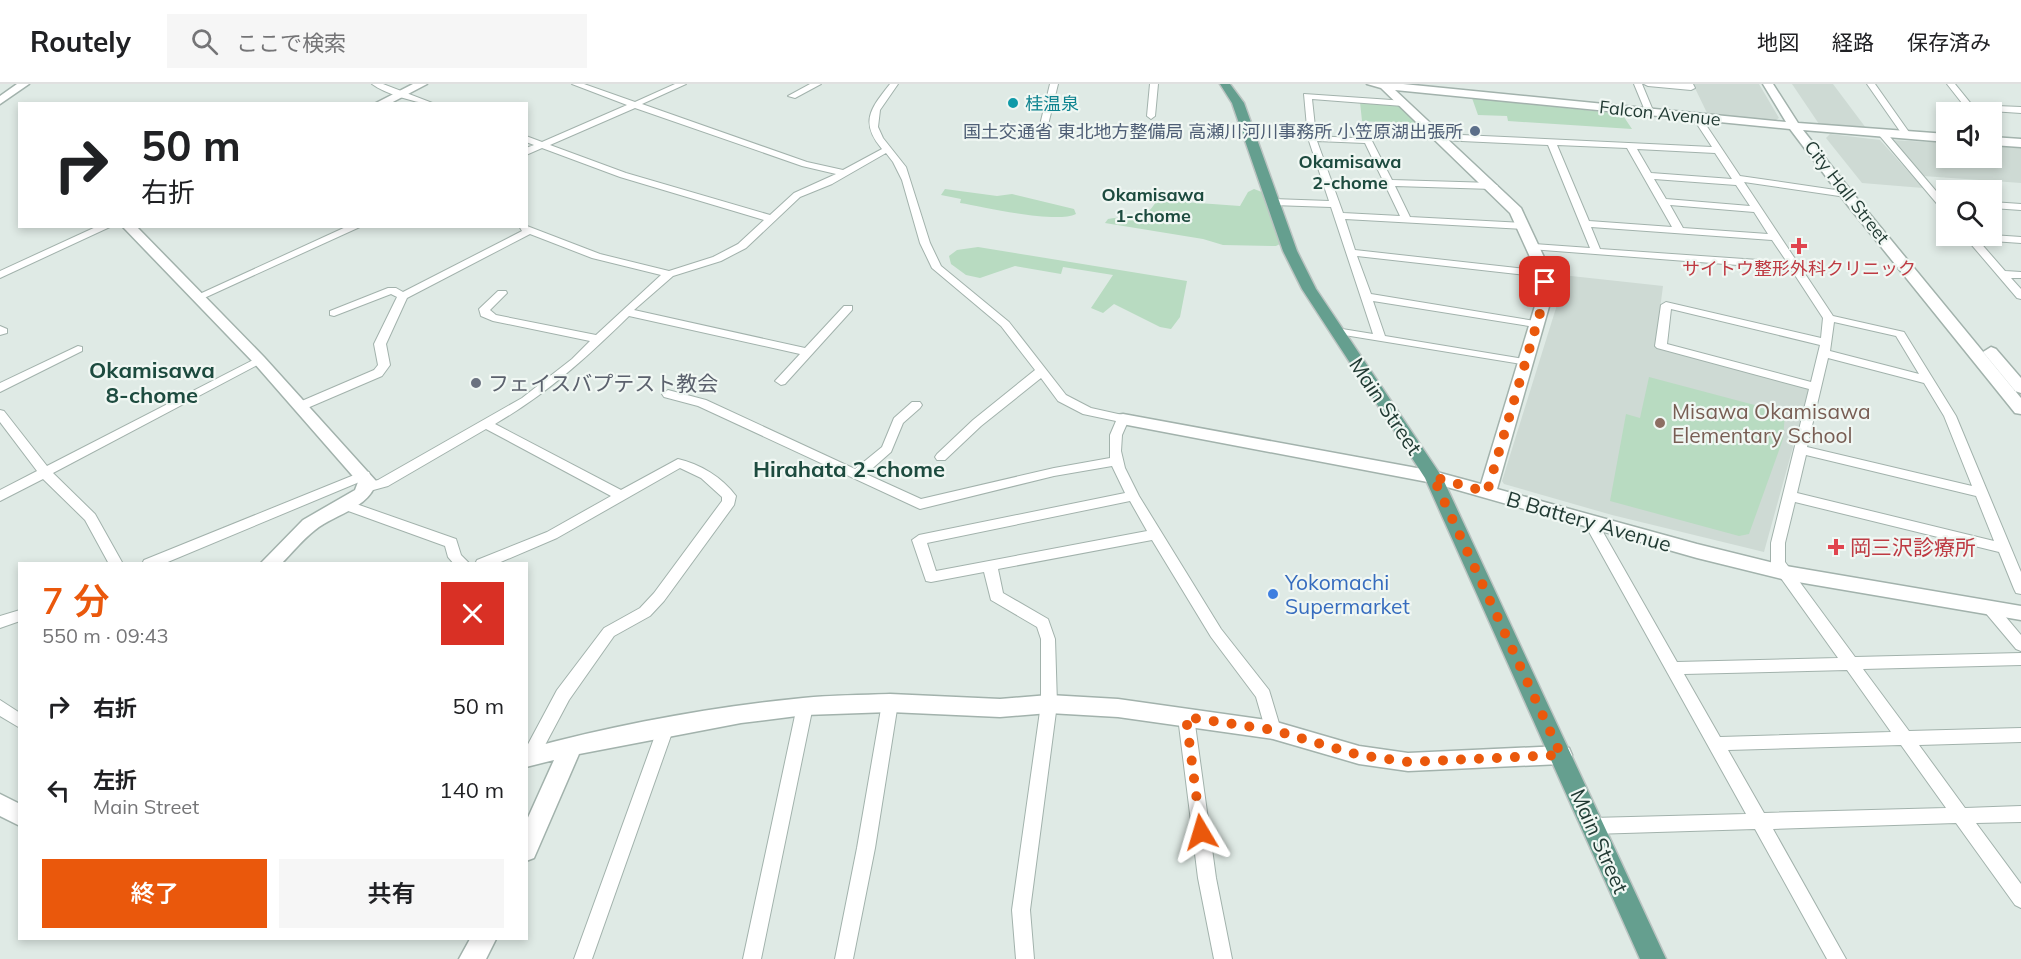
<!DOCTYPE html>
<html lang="ja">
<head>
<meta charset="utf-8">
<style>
  :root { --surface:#fff; --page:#f6f6f6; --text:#202124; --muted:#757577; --line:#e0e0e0; --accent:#ea580c }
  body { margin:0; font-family:Mulish,"Noto Sans JP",sans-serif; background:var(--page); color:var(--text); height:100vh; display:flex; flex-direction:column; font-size:22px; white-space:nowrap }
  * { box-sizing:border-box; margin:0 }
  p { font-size:20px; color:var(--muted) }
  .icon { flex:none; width:33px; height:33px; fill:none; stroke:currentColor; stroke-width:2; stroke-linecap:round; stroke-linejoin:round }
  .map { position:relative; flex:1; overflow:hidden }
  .details { position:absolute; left:18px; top:478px; width:510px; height:378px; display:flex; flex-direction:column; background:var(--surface); border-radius:0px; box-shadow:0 3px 9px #0003 }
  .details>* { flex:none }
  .top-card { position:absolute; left:18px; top:18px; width:510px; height:126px; border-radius:0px; box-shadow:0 3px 9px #0003; background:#fff; color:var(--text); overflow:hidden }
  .tools { position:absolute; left:1936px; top:18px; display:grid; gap:12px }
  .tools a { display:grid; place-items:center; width:66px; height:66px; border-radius:0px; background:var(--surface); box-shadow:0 3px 9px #0003; font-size:30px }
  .pin { position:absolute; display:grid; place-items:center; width:51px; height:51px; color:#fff; margin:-26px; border-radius:12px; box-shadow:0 3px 9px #0006 }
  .me { position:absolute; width:66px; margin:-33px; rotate:353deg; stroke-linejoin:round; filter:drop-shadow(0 0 4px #0008) }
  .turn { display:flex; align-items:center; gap:21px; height:126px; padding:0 24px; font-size:27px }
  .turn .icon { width:78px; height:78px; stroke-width:2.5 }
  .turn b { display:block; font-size:42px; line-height:51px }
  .round { display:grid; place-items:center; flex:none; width:63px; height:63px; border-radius:0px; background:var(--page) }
  .summary { display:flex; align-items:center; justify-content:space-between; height:102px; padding:0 24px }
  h1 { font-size:36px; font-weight:600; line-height:45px; color:var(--accent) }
  .cta { display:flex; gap:12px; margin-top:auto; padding:12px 24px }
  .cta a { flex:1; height:69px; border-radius:0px; background:var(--accent); color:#fff; font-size:24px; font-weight:600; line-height:69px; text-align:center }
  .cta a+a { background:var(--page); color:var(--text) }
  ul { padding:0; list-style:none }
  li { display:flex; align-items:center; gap:18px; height:84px; padding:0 24px }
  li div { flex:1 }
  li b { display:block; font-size:22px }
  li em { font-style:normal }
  header { display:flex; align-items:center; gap:36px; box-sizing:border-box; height:84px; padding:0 30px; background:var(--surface); border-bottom:2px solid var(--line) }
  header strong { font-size:28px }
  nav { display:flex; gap:33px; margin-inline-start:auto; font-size:21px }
  .search { width:420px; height:54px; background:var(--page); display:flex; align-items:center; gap:15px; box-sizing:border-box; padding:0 21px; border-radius:0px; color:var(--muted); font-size:22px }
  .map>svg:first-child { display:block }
</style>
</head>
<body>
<header>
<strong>Routely</strong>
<div class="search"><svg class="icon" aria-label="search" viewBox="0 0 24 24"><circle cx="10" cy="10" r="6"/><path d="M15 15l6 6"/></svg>ここで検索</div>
<nav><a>地図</a><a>経路</a><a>保存済み</a></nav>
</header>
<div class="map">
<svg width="2021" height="875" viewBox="0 0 2021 875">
  <rect width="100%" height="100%" fill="#dfeae5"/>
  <!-- built -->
  <path fill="#cedad4" d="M1693,0h66l20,34 -3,2 -68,-5z
    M1792,0h41l33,44 -47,-4z
    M1830,50l50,6 43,48 -61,-5 -36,-45z
    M1891,56l56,3v15h45v-12l29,2v35l-98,-7z
    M1562,191l101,11 -8,62 154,41 -45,163 -152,-37 -108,-31 -2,-3 54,-173 2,-31z"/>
  <!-- green -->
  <path fill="#b8dbc1" d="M1472,14l150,16 10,15 -124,-8 -1,-5 -29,-1z
    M1360,18l41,4 26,25 -31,-1 -1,-7 -33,-2z
    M945,105l52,7 15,-2 62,15 2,5c-21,10 -91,-7 -116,-11l1,-4 -20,-4z
    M1254,105l8,3 18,52 -4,2 -53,-1 -20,-6 -98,-16 3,-4c24,-5 35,6 49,-19l83,6 8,-14z
    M978,163l209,34 -7,36 -9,12 -11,-2 -46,-23 -11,9 -12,-5 22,-33 -50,-8 -2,7 -46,-8 -35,12 -14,-3 -15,-11 -2,-8 8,-6z
    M1649,293l136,36 -2,26 -34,95 -10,2 -129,-35 16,-87 14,4z"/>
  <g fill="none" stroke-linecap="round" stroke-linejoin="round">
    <defs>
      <path id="minor" d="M372,0h11l52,20c-16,0 -50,-10 -63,-20z
        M572,0h12l51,18 40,-18h11l-44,20 165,58 36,8 39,-21c-23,-27 -11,-41 8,-65h8l-18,26 -2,17 5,11 23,29 24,76 11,23 68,56 57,73 25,13 36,8 2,3 -7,16 -1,16 4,17 14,28 82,133 48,61 12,40 -2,5 -6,2 -6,-2 -11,-38 -45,-60 -59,-97 -154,29 5,24 45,26 7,20 2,65 -27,206 4,49h-18l-4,-49 29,-206v-65l-4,-12 -46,-27 -7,-28 -53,10 -5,-1 -14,-41 7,-5 206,-42 -13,-27 -58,10 -134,33 -222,-103 -34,-9 -2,-3 6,-4 38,10 149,69 27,-22 12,-29 18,-16h8l2,3 -2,3 -17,15 -12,29 -25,22 55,25 133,-31 56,-10v-23l6,-14 -33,-7 -25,-13 -17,-23 -60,48 -36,34h-8l-2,-3 2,-3 36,-34 62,-50 -34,-44 -69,-58 -12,-25 -18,-63 -9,-18 -7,-9 -54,31 -32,13 -54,51 -25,13 -48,15 -39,34 171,38 39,-42h8v4l-67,74 -4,1 -6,-4 25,-27 -171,-38c-43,42 -81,77 -134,108l126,66 57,-31c22,5 44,18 58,37l-2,9 -70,96 -14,15 -36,20 -45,64 -33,62 -10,1v-15l31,-58 47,-62 36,-20 14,-15 68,-92v-4l-21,-19 -21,-10 -123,70 -61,26h-21l2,-4 70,-28 64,-36 -125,-67 -98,57 -22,6 -7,-4 2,-3 17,-5 144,-82 50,-39 18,-18 -97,-20 -12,-5 -2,-7 19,-18h8l1,2 -17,17 6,5 100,20 65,-60 -69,-17 -62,-24 -123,64 -21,46 4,21 -8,11 -77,33h-8l-2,-3 2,-3 77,-33 4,-5 -4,-21 23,-47 -6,-3 -57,22 -4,-1v-4l58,-23h8l7,4 119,-61 -3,-5h8l73,28 69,17 44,-14 25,-13 26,-24 -144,-43 -78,-29 -16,7v-7l8,-3 -8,-3v-6l16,6 85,-37zM635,24l167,58 34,8 -42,19 -24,22 -144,-42 -76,-28zM1130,417l17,30 -211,40 -9,-28z
        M810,0h11l-26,14 -7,-2z
        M1050,0h8l-11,45 -4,3 -4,-3z
        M1150,0h8l-3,32 -4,3 -4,-3z
        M1634,0h8l12,29 -1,2 -7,-2z
        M1644,0h49l2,4 -4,2 -43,-4z
        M1867,0h8l36,51 -1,2h-6z
        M1947,0h8l17,21 49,2v6l-45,-3 1,2h-8z
        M1304,10l102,7v4l-3,1 -91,-7 4,37 55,3 21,41 101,3 5,3 -5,3 -98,-3 15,31 114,6 5,3 -5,3 -179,-10 10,31 188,21 5,3 -5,3 -186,-21 14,38 164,27 6,3 -6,3 -162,-26 12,35 139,23 4,2 2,2 -2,2 -196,-32v-4l4,-1 37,6 -42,-127 -58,-2 -5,-3 5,-3 56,2 -21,-63zM1317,57l48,2 35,73 -57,-3z
        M1697,31l3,1 40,60 109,16v4l-3,1 -102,-15 89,134 71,16 52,84 65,156v22l-5,-1 -2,-4 -15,-37 -204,-50 -10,41v19l70,95 166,-4v12l-158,4 46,62 112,-3v14l-102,3 46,63 56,-2v16l-45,1 45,61v24l-6,-3 -59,-82 -183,6 73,130h-19l-72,-130 -163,5 -6,-3 -3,-5 3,-5 6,-3 154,-4 -163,-293 2,-3h10l82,144 161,-4 -65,-91 -2,-4v-20l38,-154 -152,-41 -2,-2 6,-41 5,-3 155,36 2,-20 -32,-49 -261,-20 -1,-2 5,-3 56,4 -42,-103 -108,-5 -4,-3 4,-3 272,13 -19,-29zM1557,61l70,3 45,79 -83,-6zM1637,65l78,4 17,26 -81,-6zM1654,95l82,6 14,21 -84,-7zM1670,121l84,7 14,22 -85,-6zM1591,143l181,13 15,22 -187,-13zM1671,225l149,36 -9,37 -144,-38zM1834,238l62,14 23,38 -89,-23zM1828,274l96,25 20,33 28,70 -165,-39zM1806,371l170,41 18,45 -197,-48zM1847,586l44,62 -171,5 -36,-63zM1901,661l45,63 -182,5 -36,-63z
        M1882,46l3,1 62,73v9l-3,-1 -65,-77 -1,-2z
        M1992,118l29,2v6l-29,-2z
        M98,142h14l-112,52v-7z
        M348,142h14l-160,73h-8l-1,-2z
        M1992,151l29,2v6l-43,-3 27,31 16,1v6h-10l10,11v10l-4,-1 -53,-62z
        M0,242l7,3v4l-7,2z
        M78,262l4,1v4l-82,41v-9z
        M259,273l4,1 2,2 -2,2 -210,111 42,41 28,50h-14l-24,-44 -42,-41 -43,22v-11l37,-19 -37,-49v-12l4,1 43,55z
        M364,387l5,1 1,3 -1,3 -206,86h-21l2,-4z
        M345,416l111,39 5,16 9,9h-16l-6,-7 -3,-11 -105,-38 -2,-3 2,-3z
        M1989,517l5,2 27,32v16l-5,-2 -32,-38 -2,-4 2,-4z
        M20,526v11l-20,7v-12z
        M890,613l6,1 2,5 -23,145 -22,111h-18l22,-111 25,-145 2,-5z
        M0,616l20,13v15l-20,-12z
        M805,616l6,1 2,5 -52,253h-18l54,-253 2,-5z
        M1186,626l6,2 2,5 22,161 16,81h-18l-16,-81 -20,-161 2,-5z
        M665,639l6,2 2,5 -81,229h-18l83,-229 2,-5z"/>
      <path id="tertiary" d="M17,0h12l-29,20v-8z
        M413,0h14l-38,20h-15z
        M1367,0h36l383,38 -23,-38h10l25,39 149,11v8l-144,-12 56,71 162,197v16l-6,-1 -166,-206 -59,-78 -395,-39 126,118 28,60 3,28 -55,193 200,55 89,22 235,40v14l-235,-40 -89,-22 -264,-75 -316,-60 -2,-4 2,-4 6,-1 310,57 48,13 57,-188 -3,-28 -25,-55 -129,-125z
        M1992,53l29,2v8l-29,-2z
        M122,142h14l128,131 112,124c-4,26 -43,34 -61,49 -13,10 -23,23 -34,34h-21l43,-44 52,-30 3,-8 -104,-119z
        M1991,263l5,2 25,29v15l-6,-2 -32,-39z
        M890,610l110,5 49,-4 69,4 155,22 86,25 49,7 153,-7 8,2 3,7 -3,7 -8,2 -153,7 -49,-7 -86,-25 -155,-22 -69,-4 -49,4 -110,-5 -85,3 -64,8 -162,31 -45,104 -8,3v-39l28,-62 -28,7v-18c89,-24 185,-42 277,-51 28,-3 58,-3 87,-4z
        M0,710l20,10v22l-20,-10z
        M470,855h26l-10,20h-27z"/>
      <path id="primary" d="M1220,0h10l14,19 53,148 19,38 126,188 224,482h-26l-215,-481 -123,-189 -19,-38 -51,-148z"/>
    </defs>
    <!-- minor casing -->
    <use href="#minor" stroke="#a2b2ac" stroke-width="2"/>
    <!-- tertiary casing -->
    <use href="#tertiary" stroke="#a2b2ac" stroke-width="3"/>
    <!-- primary casing -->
    <use href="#primary" stroke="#bcc4c2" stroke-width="3"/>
    <!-- minor -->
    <use href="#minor" fill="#fff" fill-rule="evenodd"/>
    <!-- tertiary -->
    <use href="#tertiary" fill="#fff" fill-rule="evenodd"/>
    <!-- primary -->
    <use href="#primary" fill="#659f8f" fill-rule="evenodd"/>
  </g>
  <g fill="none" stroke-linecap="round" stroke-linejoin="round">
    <!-- route -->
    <path stroke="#ea580c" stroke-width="10" stroke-dasharray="0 18" d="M1201,748l-15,-115 87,13 86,25 49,7 153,-7 -128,-278 54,15 58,-196v-14"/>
  </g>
  <!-- markers -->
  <circle fill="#0f9aa8" stroke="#f0f7f3" stroke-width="2" cx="1013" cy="19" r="6"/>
  <circle fill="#5c6f8a" stroke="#f0f7f3" stroke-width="2" cx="1475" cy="47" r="6"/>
  <g fill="#e0444e" stroke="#f0f7f3" stroke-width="2">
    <path d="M1796 153h6v6h6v6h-6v6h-6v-6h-6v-6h6z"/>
    <path d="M1833 454h6v6h6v6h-6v6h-6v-6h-6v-6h6z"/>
  </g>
  <circle fill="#6b7280" stroke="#f0f7f3" stroke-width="2" cx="476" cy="299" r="6"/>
  <circle fill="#8d6e63" stroke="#f0f7f3" stroke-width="2" cx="1660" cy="339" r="6"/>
  <circle fill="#3f7fe0" stroke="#f0f7f3" stroke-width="2" cx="1273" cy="510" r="6"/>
  <g text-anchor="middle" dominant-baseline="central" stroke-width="4.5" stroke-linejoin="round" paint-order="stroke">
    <!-- far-culture labels -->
    <g font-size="18" fill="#0d838f" stroke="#f0f7f3" text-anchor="start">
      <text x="1025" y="19">桂温泉</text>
    </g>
    <!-- far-street labels -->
    <g font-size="18" fill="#213a33" stroke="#f0f7f3">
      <text transform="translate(1660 29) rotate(6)">Falcon Avenue</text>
      <text transform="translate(1847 108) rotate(52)">City Hall Street</text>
    </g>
    <!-- far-service labels -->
    <g font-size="18" fill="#4e5e75" stroke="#f0f7f3" text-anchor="end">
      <text x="1463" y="47">国土交通省 東北地方整備局 高瀬川河川事務所 小笠原湖出張所</text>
    </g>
    <!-- far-neighbourhood labels -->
    <g font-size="18" font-weight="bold" fill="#1d4b3f" stroke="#f0f7f3">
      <text x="1350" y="77">Okamisawa<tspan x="1350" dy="21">2-chome</tspan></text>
      <text x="1153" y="110">Okamisawa<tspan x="1153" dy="21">1-chome</tspan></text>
    </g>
    <!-- far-health labels -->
    <g font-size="18" fill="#be3a42" stroke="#f0f7f3">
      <text x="1799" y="184">サイトウ整形外科クリニック</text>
    </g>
    <!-- worship labels -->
    <g font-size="21" fill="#5b616d" stroke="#f0f7f3" text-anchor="start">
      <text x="488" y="299">フェイスバプテスト教会</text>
    </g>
    <!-- street labels -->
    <g font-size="21" fill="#213a33" stroke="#f0f7f3">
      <text transform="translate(1386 322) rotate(56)">Main Street</text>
      <text transform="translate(1589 437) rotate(16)">B Battery Avenue</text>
      <text transform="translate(1600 757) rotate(66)">Main Street</text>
    </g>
    <!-- education labels -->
    <g font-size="21" fill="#785e54" stroke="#f0f7f3" text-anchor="start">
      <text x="1672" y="327">Misawa Okamisawa<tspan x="1672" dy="24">Elementary School</tspan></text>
    </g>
    <!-- health labels -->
    <g font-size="21" fill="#be3a42" stroke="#f0f7f3" text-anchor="start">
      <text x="1850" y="463">岡三沢診療所</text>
    </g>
    <!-- shop labels -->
    <g font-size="21" fill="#366cbe" stroke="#f0f7f3" text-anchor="start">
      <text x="1285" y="498">Yokomachi<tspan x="1285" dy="24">Supermarket</tspan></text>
    </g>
    <!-- neighbourhood labels -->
    <g font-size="22" font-weight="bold" fill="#1d4b3f" stroke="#f0f7f3">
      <text x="152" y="286">Okamisawa<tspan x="152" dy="25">8-chome</tspan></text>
      <text x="849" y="385">Hirahata 2-chome</text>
    </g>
  </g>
</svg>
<div class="tools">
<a><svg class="icon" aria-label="sound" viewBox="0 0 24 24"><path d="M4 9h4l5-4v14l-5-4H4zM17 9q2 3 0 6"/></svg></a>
<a><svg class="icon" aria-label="search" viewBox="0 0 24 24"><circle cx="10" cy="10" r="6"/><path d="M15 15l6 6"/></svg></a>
</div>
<div class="pin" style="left:1545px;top:198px;background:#d93025"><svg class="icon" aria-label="arrive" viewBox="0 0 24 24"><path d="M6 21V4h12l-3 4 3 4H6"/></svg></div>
<svg class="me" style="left:1201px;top:748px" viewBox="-20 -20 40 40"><path d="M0-17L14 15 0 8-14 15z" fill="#ea580c" stroke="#fff" stroke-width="4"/></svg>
<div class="top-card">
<div class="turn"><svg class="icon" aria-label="right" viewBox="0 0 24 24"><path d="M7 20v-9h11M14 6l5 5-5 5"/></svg><div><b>50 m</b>右折</div></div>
</div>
<section class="details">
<div class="summary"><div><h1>7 分</h1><p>550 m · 09:43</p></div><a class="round" style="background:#d93025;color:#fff"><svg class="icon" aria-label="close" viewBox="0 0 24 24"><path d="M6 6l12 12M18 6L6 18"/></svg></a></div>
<ul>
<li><svg class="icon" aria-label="right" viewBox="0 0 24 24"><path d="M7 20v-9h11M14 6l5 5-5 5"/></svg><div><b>右折</b></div><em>50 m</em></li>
<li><svg class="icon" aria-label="left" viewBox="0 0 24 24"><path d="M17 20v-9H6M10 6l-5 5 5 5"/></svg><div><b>左折</b><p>Main Street</p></div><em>140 m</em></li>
</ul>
<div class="cta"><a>終了</a><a>共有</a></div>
</section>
</div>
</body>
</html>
